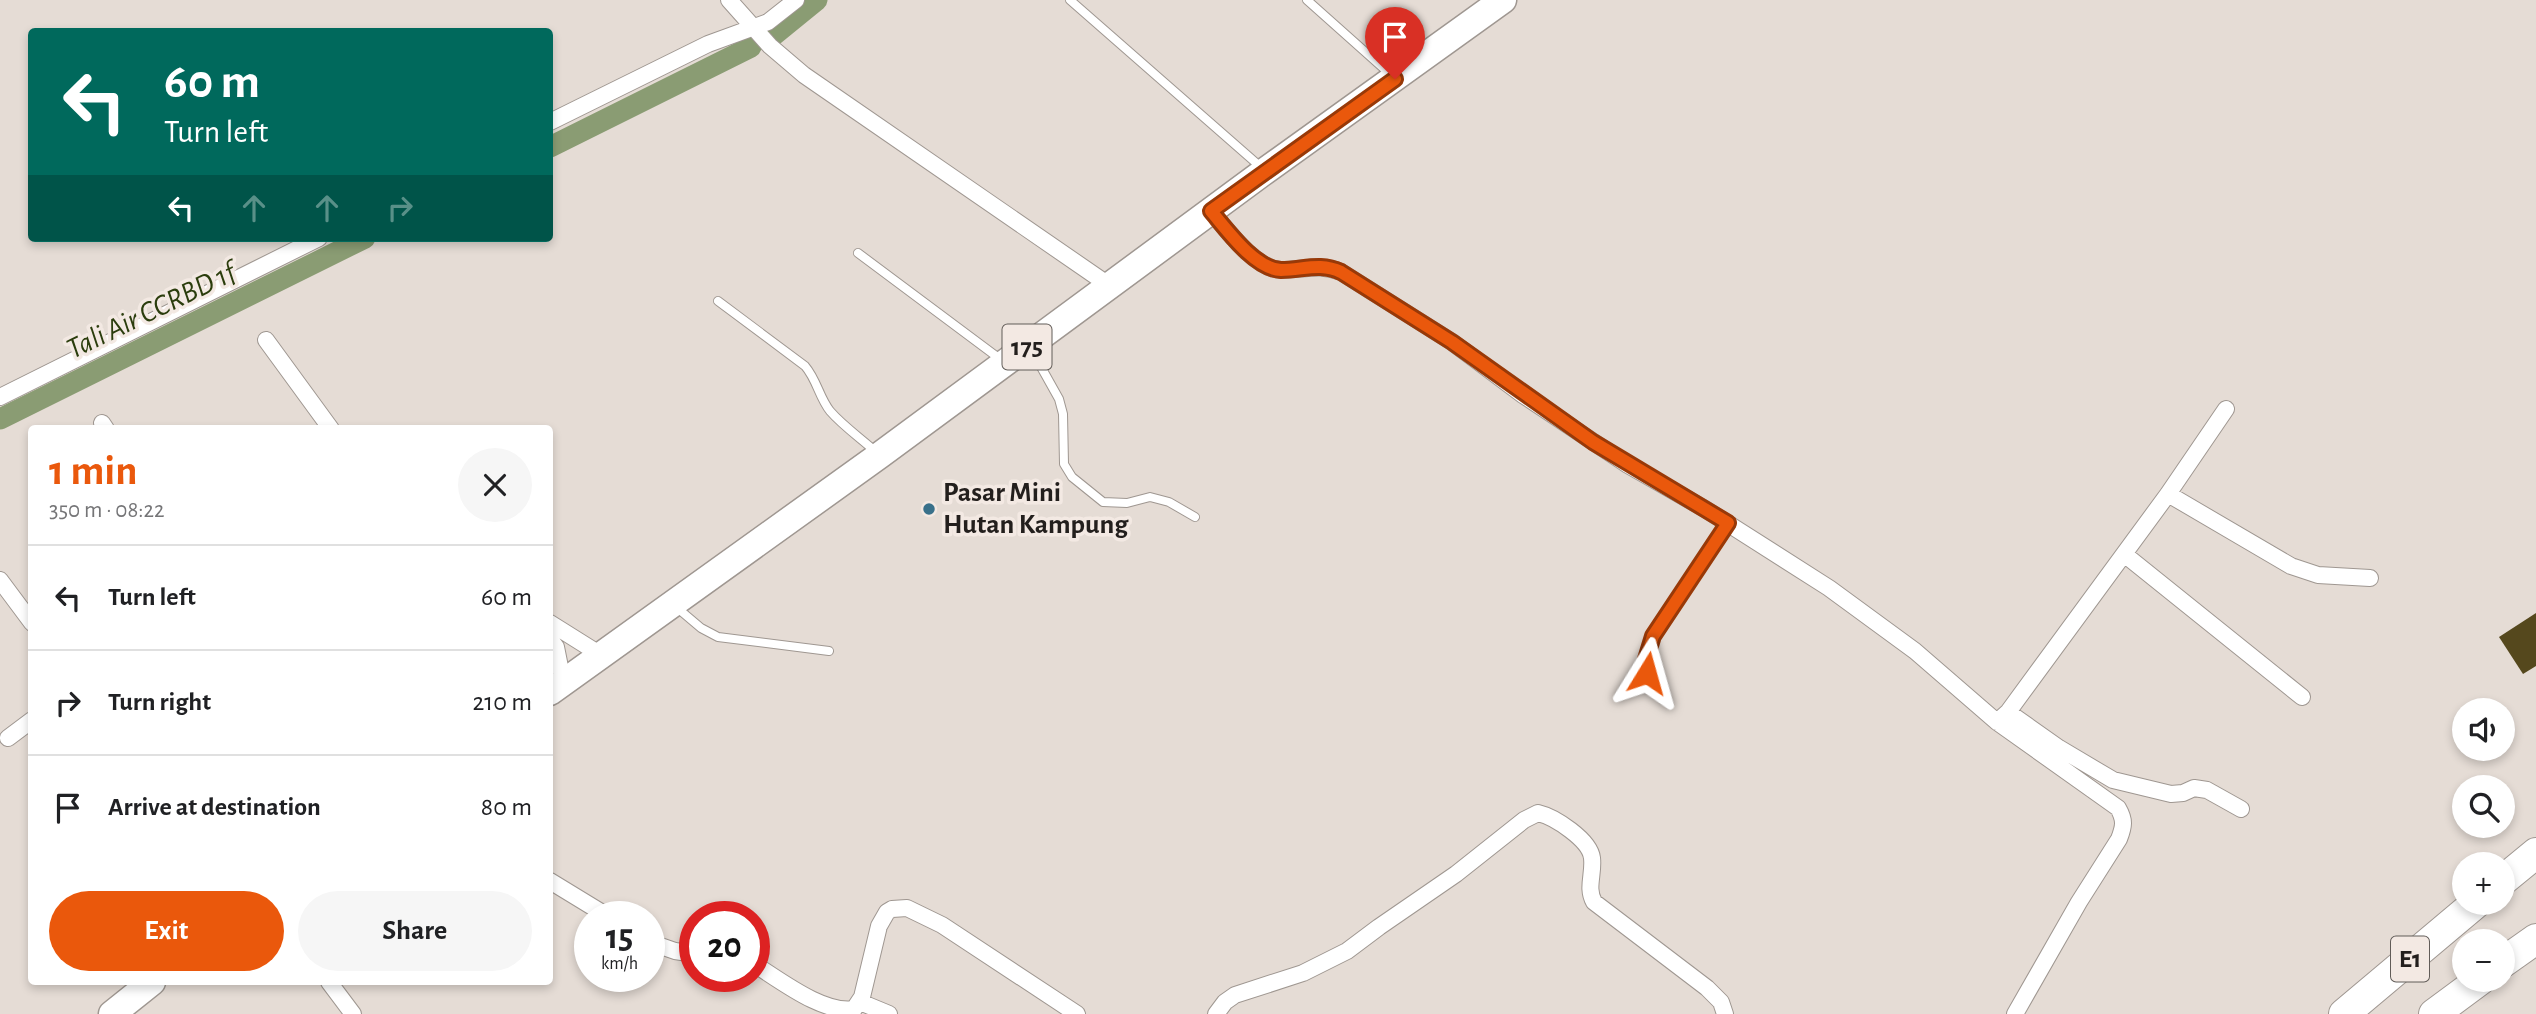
<!DOCTYPE html>
<html lang="en">
<head>
<meta charset="utf-8">
<style>
  :root { --surface:#fff; --page:#f6f6f6; --text:#202124; --muted:#757577; --line:#e0e0e0; --accent:#ea580c }
  body { margin:0; font-family:"Alegreya Sans",sans-serif; background:var(--page); color:var(--text); height:100vh; display:flex; flex-direction:column; font-size:26px; white-space:nowrap }
  * { box-sizing:border-box; margin:0 }
  p { font-size:23px; color:var(--muted) }
  .icon { flex:none; width:38px; height:38px; fill:none; stroke:currentColor; stroke-width:2; stroke-linecap:round; stroke-linejoin:round }
  .map { position:relative; flex:1; overflow:hidden }
  .sheet { position:absolute; left:28px; top:425px; width:525px; height:560px; display:flex; flex-direction:column; background:var(--surface); border-radius:7px; box-shadow:0 4px 10px #0003 }
  .sheet>* { flex:none }
  .top-card { position:absolute; left:28px; top:28px; width:525px; height:214px; border-radius:7px; box-shadow:0 4px 10px #0003; background:#00695c; color:#fff; overflow:hidden }
  .fabs { position:absolute; left:2452px; top:698px; display:grid; gap:14px }
  .fabs a { display:grid; place-items:center; width:63px; height:63px; border-radius:50%; background:var(--surface); box-shadow:0 4px 10px #0003; font-size:35px }
  .speed { position:absolute; left:574px; top:901px; display:flex; gap:14px; font-size:35px; font-weight:700; text-align:center }
  .speed>* { display:grid; place-content:center; width:91px; height:91px; border-radius:50%; background:var(--surface); box-shadow:0 4px 10px #0003; line-height:1 }
  .speed small { font-size:18px; font-weight:400 }
  .speed .limit { border:10px solid #d22; background:#fff; color:#111 }
  .pin { position:absolute; display:grid; place-items:center; width:60px; height:60px; color:#fff; margin:-72px -30px; border-radius:50% 50% 50% 0; rotate:-45deg; box-shadow:0 0 7px #0007 }
  .pin .icon { rotate:45deg }
  .me { position:absolute; width:77px; margin:-38px; rotate:8deg; stroke-linejoin:round; filter:drop-shadow(0 0 5px #0008) }
  .turn { display:flex; align-items:center; gap:24px; height:147px; padding:0 21px; font-size:32px }
  .turn .icon { width:91px; height:91px; stroke-width:2.5 }
  .turn b { display:block; font-size:49px; line-height:60px }
  .lanes { display:flex; align-items:center; height:66px; padding:0 21px; background:#0003; justify-content:center; gap:35px; direction:ltr }
  .lanes .off { opacity:.35 }
  .round { display:grid; place-items:center; flex:none; width:74px; height:74px; border-radius:37px; background:var(--page) }
  .overview { display:flex; align-items:center; justify-content:space-between; height:119px; padding:0 21px }
  h1 { font-size:42px; font-weight:600; line-height:52px; color:var(--accent) }
  .action { display:flex; gap:14px; margin-top:auto; padding:14px 21px }
  .action a { flex:1; height:80px; border-radius:42px; background:var(--accent); color:#fff; font-size:28px; font-weight:600; line-height:80px; text-align:center }
  .action a+a { background:var(--page); color:var(--text) }
  ul { padding:0; list-style:none }
  li { display:flex; align-items:center; gap:21px; height:105px; padding:0 21px; border-top:2px solid var(--line) }
  li div { flex:1 }
  li b { display:block; font-size:26px }
  li em { font-style:normal }
  .map>svg:first-child { display:block }
</style>
</head>
<body>
<div class="map">
<svg width="2536" height="1014" viewBox="0 0 2536 1014">
  <rect width="100%" height="100%" fill="#e5dcd5"/>
  <g fill="none" stroke-linecap="round" stroke-linejoin="round">
    <!-- canal -->
    <path stroke="#8a9c73" stroke-width="21" d="M774,35l43,-35
      M550,147l201,-100
      M0,419l365,-181"/>
  </g>
  <!-- building -->
  <path fill="#55481d" d="M2536,613v53l-13,8 -24,-37z"/>
  <g fill="none" stroke-linecap="round" stroke-linejoin="round">
    <defs>
      <path id="lane" d="M1070,0l193,169
        M1307,0l83,74
        M858,253l142,106
        M718,301l87,65c12,14 14,31 25,45 14,16 32,28 47,42
        M1031,349l28,50 4,15 1,50 8,13 31,25 24,1 23,-6 19,5 26,15
        M675,606l26,22 17,9 111,14
        M1647,673l-1,-14 7,-23 75,-113"/>
      <path id="street" d="M729,0l41,46 34,29 306,211
        M550,122l158,-78 60,-22 28,-22
        M1211,211c16,19 44,58 70,59 22,0 38,-7 60,2l111,70 71,53 105,70 77,44 124,79 86,63 82,71 121,86c7,12 6,18 1,31l-40,63 -64,112
        M266,340l65,89
        M0,397l319,-159
        M102,423l4,6
        M2168,494l123,72 27,9 52,3
        M2124,554l178,143
        M0,580l32,43
        M550,623l51,32
        M550,639l6,8 7,35
        M2008,712l51,36 54,32 58,14 12,-1 11,-5 13,2 34,19
        M1997,722l11,-10 160,-218 58,-85
        M8,738l24,-18
        M550,881l59,36
        M649,942l26,9 20,3
        M754,964c26,16 69,50 100,45l8,-12 17,-71 8,-14 5,-3 15,-1 35,17 135,89
        M329,982l24,32
        M860,1002l29,12
        M1216,1014l9,-12 10,-7 68,-22 44,-22 32,-24 77,-53 68,-54 14,-7c17,4 52,27 54,45 2,16 -6,30 2,44l113,86 14,14 4,12"/>
      <path id="primary" d="M550,692l330,-237 385,-284 238,-171
        M112,1014l40,-32"/>
      <path id="highway" d="M2502,881l34,-28
        M2502,963l34,-24
        M2344,1014l132,-111
        M2434,1014l46,-34"/>
    </defs>
    <!-- lane casing -->
    <use href="#lane" stroke="#9f9791" stroke-width="10"/>
    <!-- street casing -->
    <use href="#street" stroke="#9f9791" stroke-width="18"/>
    <!-- primary casing -->
    <use href="#primary" stroke="#9f9791" stroke-width="29"/>
    <!-- highway casing -->
    <use href="#highway" stroke="#9f9791" stroke-width="32"/>
    <!-- lane -->
    <use href="#lane" stroke="#fff" stroke-width="8"/>
    <!-- street -->
    <use href="#street" stroke="#fff" stroke-width="16"/>
    <!-- primary -->
    <use href="#primary" stroke="#fff" stroke-width="26"/>
    <!-- highway -->
    <use href="#highway" stroke="#fff" stroke-width="30"/>
  </g>
  <g fill="none" stroke-linecap="round" stroke-linejoin="round">
    <defs>
      <path id="route" d="M1395,79l-184,132c16,19 44,58 70,59 22,0 39,-8 60,2l111,70 141,100 135,81 -75,113 -7,23 1,14"/>
    </defs>
    <!-- route casing -->
    <use href="#route" stroke="#983908" stroke-width="18"/>
    <!-- route -->
    <use href="#route" stroke="#ea580c" stroke-width="12"/>
  </g>
  <!-- markers -->
  <circle fill="#38708a" stroke="#f3e9e3" stroke-width="2.5" cx="929" cy="509" r="7"/>
  <g text-anchor="middle" dominant-baseline="central" stroke-width="7" stroke-linejoin="round" paint-order="stroke">
    <!-- shield labels -->
    <g fill="#f3e9e3" stroke="#615c58" stroke-width="2">
      <rect x="1002.5" y="324.5" width="49" height="45" rx="5"/>
      <rect x="2391" y="936.5" width="38" height="45" rx="5"/>
    </g>
    <g font-size="26" font-weight="bold" fill="#231f1d">
      <text x="1027" y="347">175</text>
      <text x="2410" y="959">E1</text>
    </g>
    <!-- poi labels -->
    <g font-size="28" font-weight="bold" fill="#231f1d" stroke="#f3e9e3" text-anchor="start">
      <text x="943" y="493">Pasar Mini<tspan x="943" dy="32">Hutan Kampung</tspan></text>
    </g>
    <!-- water labels -->
    <g font-size="30" font-style="italic" fill="#2b3d0d" stroke="#f3e9e3">
      <text transform="translate(151 311) rotate(-26)">Tali Air CCRBD 1f</text>
    </g>
  </g>
</svg>
<div class="fabs">
<a><svg class="icon" aria-label="sound" viewBox="0 0 24 24"><path d="M4 9h4l5-4v14l-5-4H4zM17 9q2 3 0 6"/></svg></a>
<a><svg class="icon" aria-label="search" viewBox="0 0 24 24"><circle cx="10" cy="10" r="6"/><path d="M15 15l6 6"/></svg></a>
<a>+</a>
<a>−</a>
</div>
<div class="speed"><div>15<small>km/h</small></div><div class="limit">20</div></div>
<div class="pin" style="left:1395px;top:79px;background:#d93025"><svg class="icon" aria-label="arrive" viewBox="0 0 24 24"><path d="M6 21V4h12l-3 4 3 4H6"/></svg></div>
<svg class="me" style="left:1647px;top:673px" viewBox="-20 -20 40 40"><path d="M0-17L14 15 0 8-14 15z" fill="#ea580c" stroke="#fff" stroke-width="4"/></svg>
<div class="top-card">
<div class="turn"><svg class="icon" aria-label="left" viewBox="0 0 24 24"><path d="M17 20v-9H6M10 6l-5 5 5 5"/></svg><div><b>60 m</b>Turn left</div></div>
<div class="lanes"><svg class="icon" aria-label="left" viewBox="0 0 24 24"><path d="M17 20v-9H6M10 6l-5 5 5 5"/></svg><svg class="icon off" aria-label="ahead" viewBox="0 0 24 24"><path d="M12 20V5M6 11l6-6 6 6"/></svg><svg class="icon off" aria-label="ahead" viewBox="0 0 24 24"><path d="M12 20V5M6 11l6-6 6 6"/></svg><svg class="icon off" aria-label="right" viewBox="0 0 24 24"><path d="M7 20v-9h11M14 6l5 5-5 5"/></svg></div>
</div>
<section class="sheet">
<div class="overview"><div><h1>1 min</h1><p>350 m · 08:22</p></div><a class="round"><svg class="icon" aria-label="close" viewBox="0 0 24 24"><path d="M6 6l12 12M18 6L6 18"/></svg></a></div>
<ul>
<li><svg class="icon" aria-label="left" viewBox="0 0 24 24"><path d="M17 20v-9H6M10 6l-5 5 5 5"/></svg><div><b>Turn left</b></div><em>60 m</em></li>
<li><svg class="icon" aria-label="right" viewBox="0 0 24 24"><path d="M7 20v-9h11M14 6l5 5-5 5"/></svg><div><b>Turn right</b></div><em>210 m</em></li>
<li><svg class="icon" aria-label="arrive" viewBox="0 0 24 24"><path d="M6 21V4h12l-3 4 3 4H6"/></svg><div><b>Arrive at destination</b></div><em>80 m</em></li>
</ul>
<div class="action"><a>Exit</a><a>Share</a></div>
</section>
</div>
</body>
</html>
